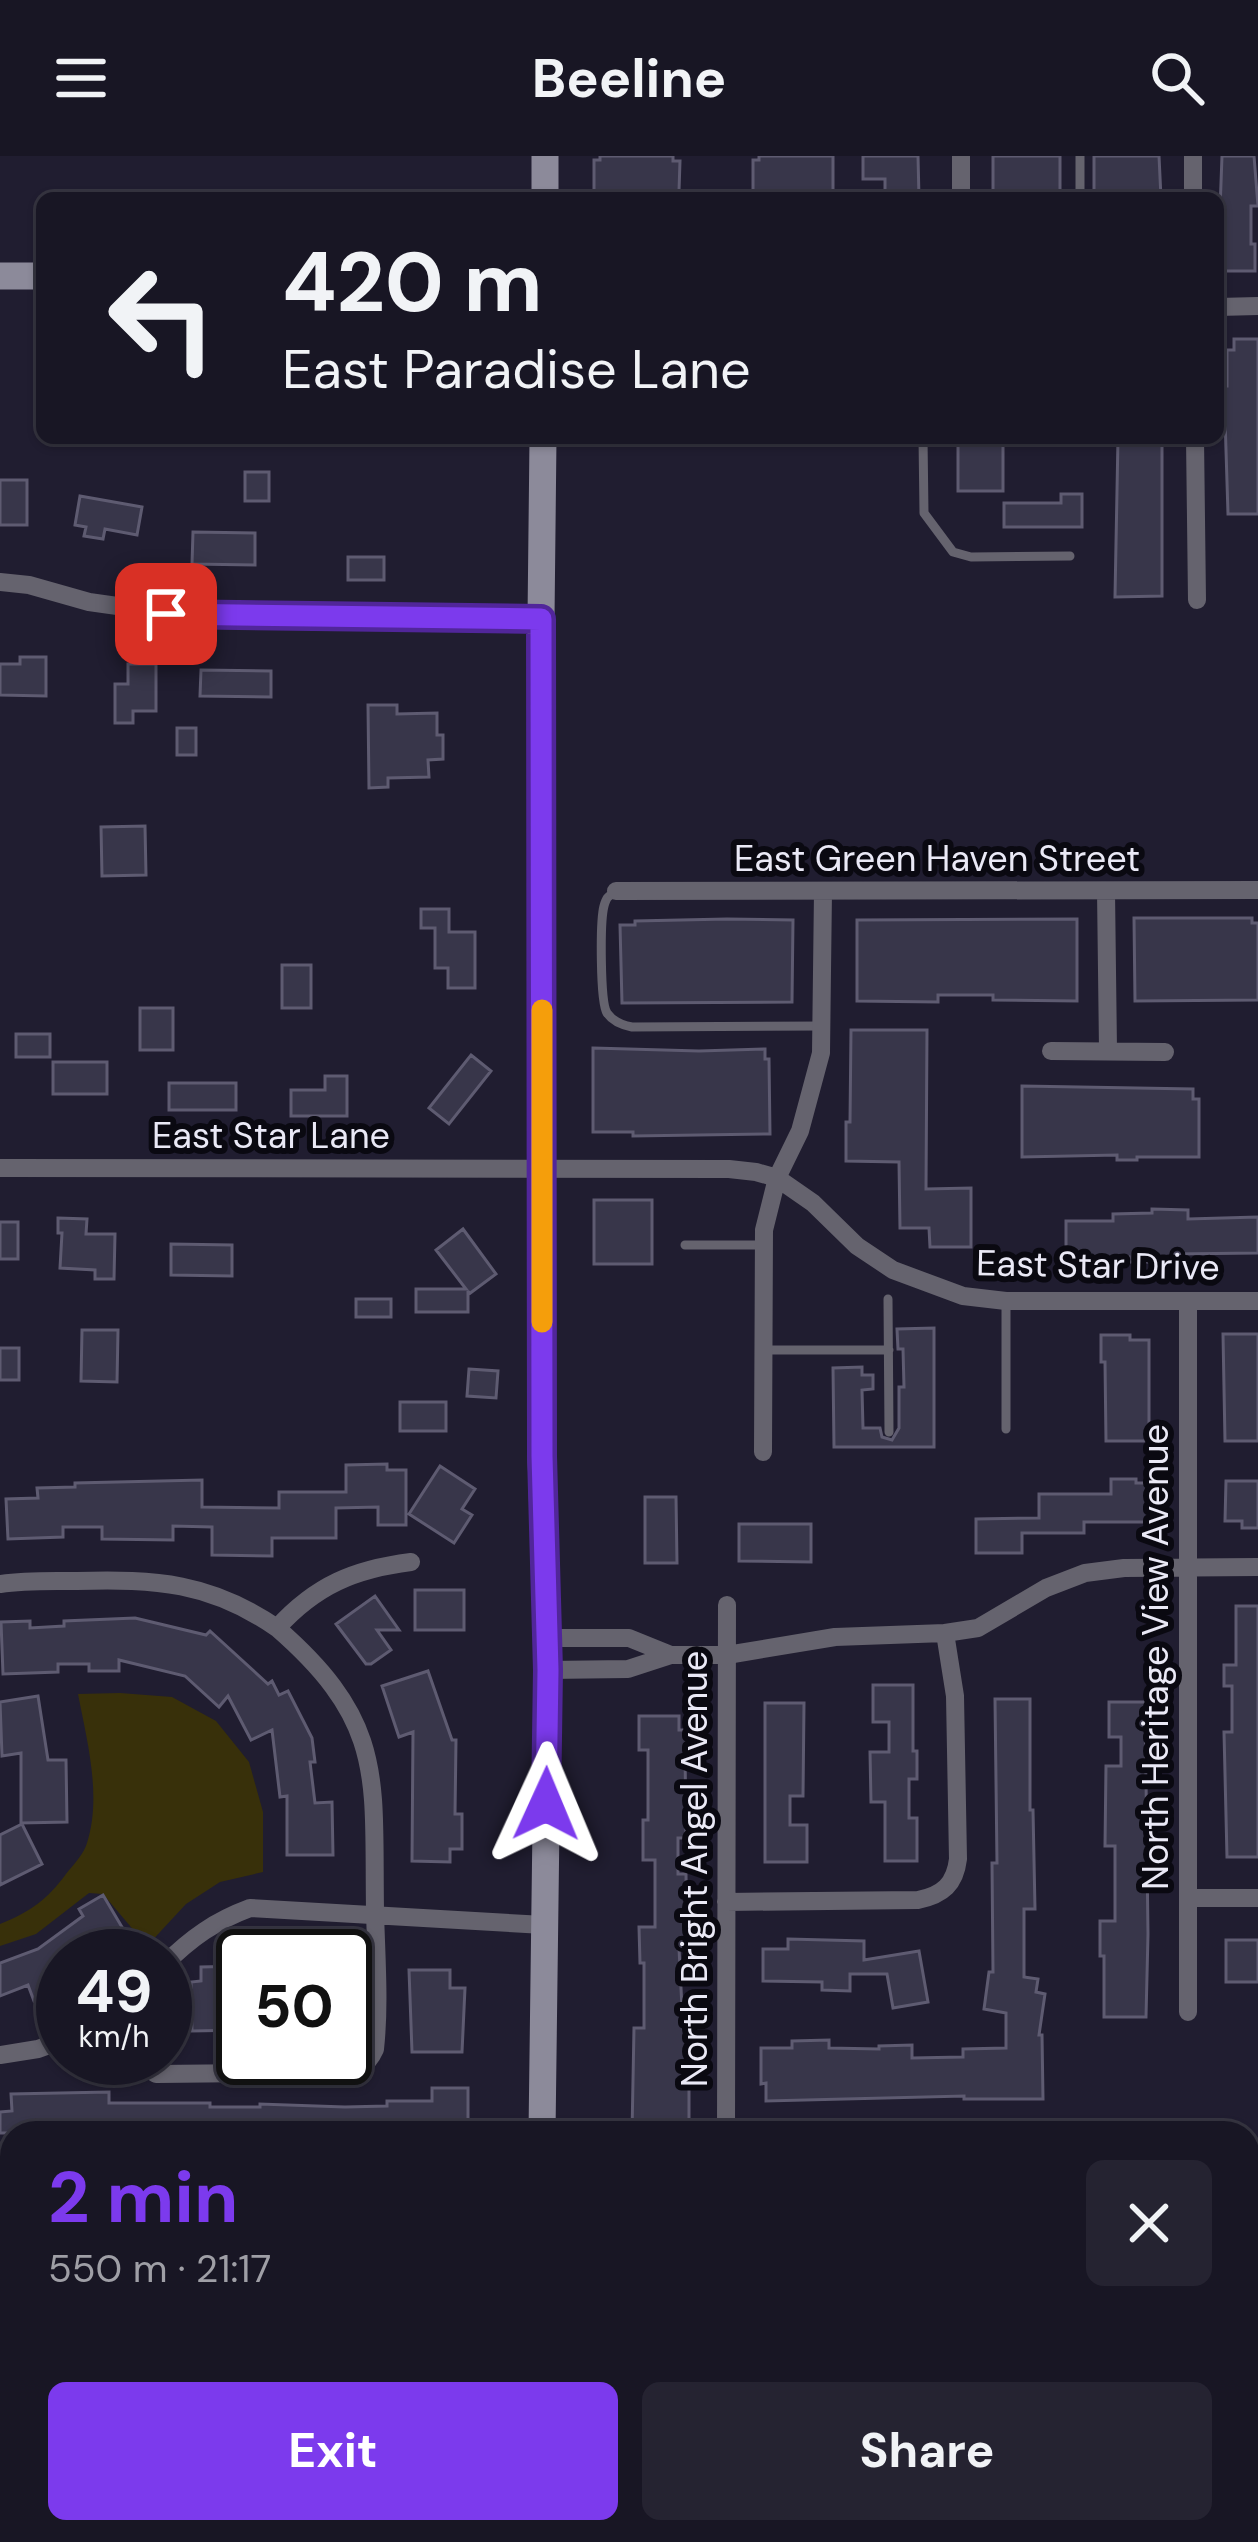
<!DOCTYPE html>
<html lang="en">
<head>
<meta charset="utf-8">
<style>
  :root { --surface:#181624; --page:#252331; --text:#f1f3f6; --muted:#9f9fa6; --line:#363541; --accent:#7c3aed }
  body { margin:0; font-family:"DM Sans",sans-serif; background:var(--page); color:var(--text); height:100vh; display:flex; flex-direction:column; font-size:45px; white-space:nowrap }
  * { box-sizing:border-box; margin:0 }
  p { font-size:39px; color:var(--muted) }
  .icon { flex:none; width:66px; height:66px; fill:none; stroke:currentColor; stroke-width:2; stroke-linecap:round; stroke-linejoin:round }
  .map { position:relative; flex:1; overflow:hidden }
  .panel { position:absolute; left:0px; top:1965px; width:1260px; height:423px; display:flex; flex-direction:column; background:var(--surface); border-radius:36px 36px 0 0; box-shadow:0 3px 9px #0004,0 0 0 3px var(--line) }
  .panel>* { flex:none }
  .top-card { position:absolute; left:36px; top:36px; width:1188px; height:252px; border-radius:18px; box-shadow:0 3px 9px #0004,0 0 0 3px var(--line); background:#181624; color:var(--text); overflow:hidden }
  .speed { position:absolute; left:36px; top:1773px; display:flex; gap:24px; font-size:60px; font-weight:700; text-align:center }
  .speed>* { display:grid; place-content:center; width:156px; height:156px; border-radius:50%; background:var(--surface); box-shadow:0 3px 9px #0004,0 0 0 3px var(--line); line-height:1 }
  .speed small { font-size:30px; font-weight:400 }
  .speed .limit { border:6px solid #111; border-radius:18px; background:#fff; color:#111 }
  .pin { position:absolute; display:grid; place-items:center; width:102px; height:102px; color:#fff; margin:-51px; border-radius:24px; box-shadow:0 6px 18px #0006 }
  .me { position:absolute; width:132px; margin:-66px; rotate:1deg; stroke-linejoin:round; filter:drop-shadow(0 0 9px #0008) }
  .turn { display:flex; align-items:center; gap:42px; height:252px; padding:0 48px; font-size:54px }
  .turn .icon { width:156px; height:156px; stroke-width:2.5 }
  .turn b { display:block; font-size:84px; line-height:102px }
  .round { display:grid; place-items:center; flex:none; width:126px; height:126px; border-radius:18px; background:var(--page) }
  .head { display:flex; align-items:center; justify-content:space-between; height:204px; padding:0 48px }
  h1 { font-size:72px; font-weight:700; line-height:90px; color:var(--accent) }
  .action { display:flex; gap:24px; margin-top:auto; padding:24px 48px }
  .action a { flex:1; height:138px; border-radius:18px; background:var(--accent); color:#fff; font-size:48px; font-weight:700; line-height:138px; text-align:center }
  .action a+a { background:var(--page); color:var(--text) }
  header { display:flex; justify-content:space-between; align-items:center; height:156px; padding:0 48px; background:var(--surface); font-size:54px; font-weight:700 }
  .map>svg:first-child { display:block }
</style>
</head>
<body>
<header><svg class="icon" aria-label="menu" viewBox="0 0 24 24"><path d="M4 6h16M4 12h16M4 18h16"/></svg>Beeline<svg class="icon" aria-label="search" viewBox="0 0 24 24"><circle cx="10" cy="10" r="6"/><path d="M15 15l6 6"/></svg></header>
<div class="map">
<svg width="1258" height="2386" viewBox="0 0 1258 2386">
  <rect width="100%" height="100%" fill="#201d30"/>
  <!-- green -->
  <path fill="#38300a" d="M120,1537l52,4 44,24 33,41 14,50v60l-43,10 -34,22 -39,42 -44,-52 -14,-1 -53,41 -36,12v-22c30,-12 47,-24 66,-50 7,-9 18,-20 21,-31 15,-47 0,-102 -9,-149z"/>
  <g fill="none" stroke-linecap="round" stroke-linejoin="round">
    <!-- canal -->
    <path stroke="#130e00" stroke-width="21" d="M0,2364h12"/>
  </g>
  <!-- building -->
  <path fill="#38364a" stroke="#5e5b71" stroke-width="3" d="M600,0h73v5h7l-1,30h-5v7h-75v-7h-5v-31h6z
    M759,0h74v42h-75v-7h-5v-31h6z
    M863,0h55l1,42h-34v-19h-22z
    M993,0h67v42h-67z
    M1094,0h65l2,42h-67z
    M1222,0h32l4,50h-7v38h4v27h-33v-34h-3z
    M1234,183h24v175h-30l-4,-128h3v-36h7z
    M1118,282h44v158l-47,1z
    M958,286h45v49h-45z
    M245,316h24v29h-24z
    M0,324h27v45h-27z
    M1061,338h21v33h-78v-24h57z
    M80,340l62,11 -5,28 -32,-6 -2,10 -19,-3 2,-9 -11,-2z
    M193,376l62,1v32l-63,-1z
    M348,401h36v23h-36z
    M20,501h26v39l-46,-1v-31h20z
    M128,508h28v47h-23v12h-18v-39h13z
    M201,514l70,1v26l-71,-1z
    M368,549h29v9l40,-1v22h6v24l-15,1 1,17 -41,1v9l-19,1z
    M177,572h19v27h-19z
    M145,670l1,49 -44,1 -1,-49z
    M421,753h28v23h26v56h-27v-20h-13v-40h-14z
    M1134,762h118v5h6v77l-123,1z
    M727,763l66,1 -1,82 -170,1 -2,-78h15v-4z
    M1077,763v82l-84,-1v-5h-55v7l-81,-1v-81z
    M282,809h29v43h-29z
    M140,852h33v42h-33z
    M851,874h76l-1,159 45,-1v59h-41l-1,-19h-29l-1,-66 -53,-1v-39h4z
    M16,878h34v23h-34z
    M593,892l106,3 66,-2v10h4l1,75 -137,2v-4h-40z
    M471,899l20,16 -42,53 -20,-16z
    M53,906h54v32h-54z
    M325,920h22v40h-56v-26h34z
    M169,927h67v27h-67z
    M1022,930l171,3v10h6v58h-62v3h-20v-5l-95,2z
    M594,1044h58v64h-58z
    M1152,1053l36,1v9l70,-2v36l-85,1v3h-23v5h-21v-5h-63v-36h47v-7l39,-1z
    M58,1062l29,1 -1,15h29l-1,45h-19v-9l-35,-2 2,-35h-4z
    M0,1066h18v37h-18z
    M463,1073l33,45 -27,20 -1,-3v21h-52v-23h50l-30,-39z
    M171,1088l61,1v31l-61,-1z
    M356,1143h35v18h-35z
    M934,1172v119h-100l-1,-79 29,-1v8h11v14l-11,1 1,38h17l2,9 10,3 7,-12v-41h5l-1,-38h-5l-1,-20z
    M82,1174h36l-1,52 -36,-1z
    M1223,1178h35v107h-33z
    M1101,1179h29v5h19v101h-43l-1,-79h-4z
    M0,1192h19v32h-19z
    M469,1213l29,2 -2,27 -29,-2z
    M400,1246h46v29h-46z
    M387,1308v6h19v55h-28v-18l-42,1v30h-64v18l-60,-1v-28l-39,-1v14l-71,-1v-12h-39v10l-55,2 -2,-40 32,-1 -1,-10 38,-1v-4l127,-3v27l77,1v-16h67v-27z
    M440,1310l35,23 -13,20 10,6 -18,28 -45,-29z
    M1111,1323h25v4h13v39h-65v11h-62v20h-46v-34l63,-1v-24h72z
    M1226,1325h32v47h-16v-7h-17z
    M645,1341h31l1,66h-32z
    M739,1368h72v38l-72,-1z
    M415,1434h49v40h-49z
    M375,1440l24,34h-22l14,20 -20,14h-5l-30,-40z
    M1236,1450h22v251h-31l-3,-125h8v-46h-8v-21h12z
    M135,1462l71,17 4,-4 58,53 4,-3 7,14 9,-4 24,47 3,24h-5l5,41 17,-1 1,53h-46v-59l-7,1 -8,-67 -21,10 -23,-44 -9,11 -34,-31 -66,-16v11h-30v-7h-31v8l-55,2 -2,-52 29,-1v7l34,-2v-5z
    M428,1515l24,69h4l-1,74h7v35h-12v13l-38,-1 1,-129 -14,5 -17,-51z
    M873,1529h40v66h4v28h-8v39h8v43h-32v-59h-14l-1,-50h19v-30h-16z
    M38,1540l10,64h18l1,62 -46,1v-70l-19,3 -2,-54z
    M995,1543h35v111h3l2,99h-11v68l14,2 -2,13 9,2 -6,41h3l1,64h-79v-3l-198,5v-18l-5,1v-36h31v-7l37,-1v8l50,1v-3l33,-1v13l51,-1v-8l43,-1v-35l-22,-4 5,-37h4l-1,-109h5z
    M1109,1546h36l3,232 -2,83h-42v-61h-4v-35h15v-75h-10l1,-80h15v-29h-12z
    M765,1547h39l-1,93h-13v29h17v37h-42z
    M639,1560h40v14h9v20h-3l1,88h-8v36h8l1,74h-8l4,80h3l1,17h6l1,19 -5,1v68h-57l2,-105h10v-65h-4l-1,-36h16v-67h-12v-40h5v-70h-9z
    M22,1668l20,40 -42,21v-50z
    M103,1739l26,44 -30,17h-36v34l-29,11 -6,-16 -28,11v-33l38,-14 45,-33 -4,-7z
    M788,1783l76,2v19l55,-9 9,51 -35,6 -6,-34h-37v17l-28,-1v-8l-59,-1v-32h25z
    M1226,1784h32v42h-32z
    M243,1810v64l-51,1 -1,-49 10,-1v-14z
    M409,1814h41v18h15l-3,64h-50z
    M432,1932h36v45h-468v-21l12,-1 -1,-17 98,-2v11h101v4h50v-3l85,3 42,-1v-5h45z"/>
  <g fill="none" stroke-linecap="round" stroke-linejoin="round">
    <!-- lane -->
    <path stroke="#65636e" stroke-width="9" d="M1080,42v-42
      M923,282l1,75 29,39 18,5 99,-1
      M616,735c-8,6 -9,5 -12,15 -4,15 -4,96 3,107 6,9 15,12 25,14l191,-1
      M685,1089h79
      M888,1143l1,133
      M1006,1145v128
      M763,1194h126
      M0,2180l12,1"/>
    <!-- street -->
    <path stroke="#65636e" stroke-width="18" d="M961,0v42
      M1193,42v-42
      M1218,151l40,-1
      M1195,282l2,162
      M0,426l29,3 60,17 78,11 374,6
      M616,735l642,-1
      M1106,735l2,159
      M1051,895l114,1
      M0,1012l729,1 27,3 21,6 36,25 44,43 36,24 70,26 43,5h252
      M763,1296l1,-222 13,-52 23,-47 21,-78 2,-162
      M0,1428c25,-4 51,-3 77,-3 79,-2 133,1 200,47 39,-43 78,-59 134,-66
      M547,1482h82l42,17
      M548,1514l80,-1 43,-14h56l108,-18 110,-4 33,-5 68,-40 39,-15 39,-5 134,-1
      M1188,1742h70
      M726,1746l192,-2c25,-5 37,-16 40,-41l-3,-163 -10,-63
      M165,1808c26,-26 50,-43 85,-56l294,17
      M1188,1856v-710
      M0,1899l38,-6 25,-9
      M131,1902l25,16 181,-2c19,-1 30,-5 38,-23 5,-46 1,-93 0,-139 -2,-133 11,-187 -98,-282
      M726,1977l1,-528
      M933,2386v-10"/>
    <!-- secondary -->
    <path stroke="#8c8a9a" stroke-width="27" d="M545,0v42
      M0,120h42
      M542,1977l6,-463 -7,-214v-837l2,-181
      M536,2376v10"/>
  </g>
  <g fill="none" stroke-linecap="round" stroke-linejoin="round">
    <defs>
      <path id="route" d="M166,458l375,5 1,837 6,214 -2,134"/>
    </defs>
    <!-- route casing -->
    <use href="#route" stroke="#51269a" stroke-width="30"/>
    <!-- route -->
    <use href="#route" stroke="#7c3aed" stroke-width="21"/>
    <!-- slow -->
    <path stroke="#f59e0b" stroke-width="21" d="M542,854v312"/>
  </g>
  <g text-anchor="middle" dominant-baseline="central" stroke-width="12" stroke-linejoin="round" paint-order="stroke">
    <!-- street labels -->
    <g font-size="36" fill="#eae9f6" stroke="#0a0911">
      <text x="937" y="702">East Green Haven Street</text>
      <text x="271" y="979">East Star Lane</text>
      <text transform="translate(1098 1109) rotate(1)">East Star Drive</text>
      <text transform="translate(1155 1501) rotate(-90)">North Heritage View Avenue</text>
      <text transform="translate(694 1713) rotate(-90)">North Bright Angel Avenue</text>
    </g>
  </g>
</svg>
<div class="speed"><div>49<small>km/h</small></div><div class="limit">50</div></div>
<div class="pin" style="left:166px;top:458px;background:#d93025"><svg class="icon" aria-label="arrive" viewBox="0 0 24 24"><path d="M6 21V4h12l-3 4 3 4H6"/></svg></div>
<svg class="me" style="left:546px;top:1648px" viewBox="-20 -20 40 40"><path d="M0-17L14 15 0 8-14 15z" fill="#7c3aed" stroke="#fff" stroke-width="4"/></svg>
<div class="top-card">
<div class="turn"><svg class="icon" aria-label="left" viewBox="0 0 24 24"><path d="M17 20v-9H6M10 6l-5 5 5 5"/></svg><div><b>420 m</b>East Paradise Lane</div></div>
</div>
<section class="panel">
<div class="head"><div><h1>2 min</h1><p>550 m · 21:17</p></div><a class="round"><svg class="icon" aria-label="close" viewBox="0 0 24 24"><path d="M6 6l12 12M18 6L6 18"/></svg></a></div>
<div class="action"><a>Exit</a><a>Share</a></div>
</section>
</div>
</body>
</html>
